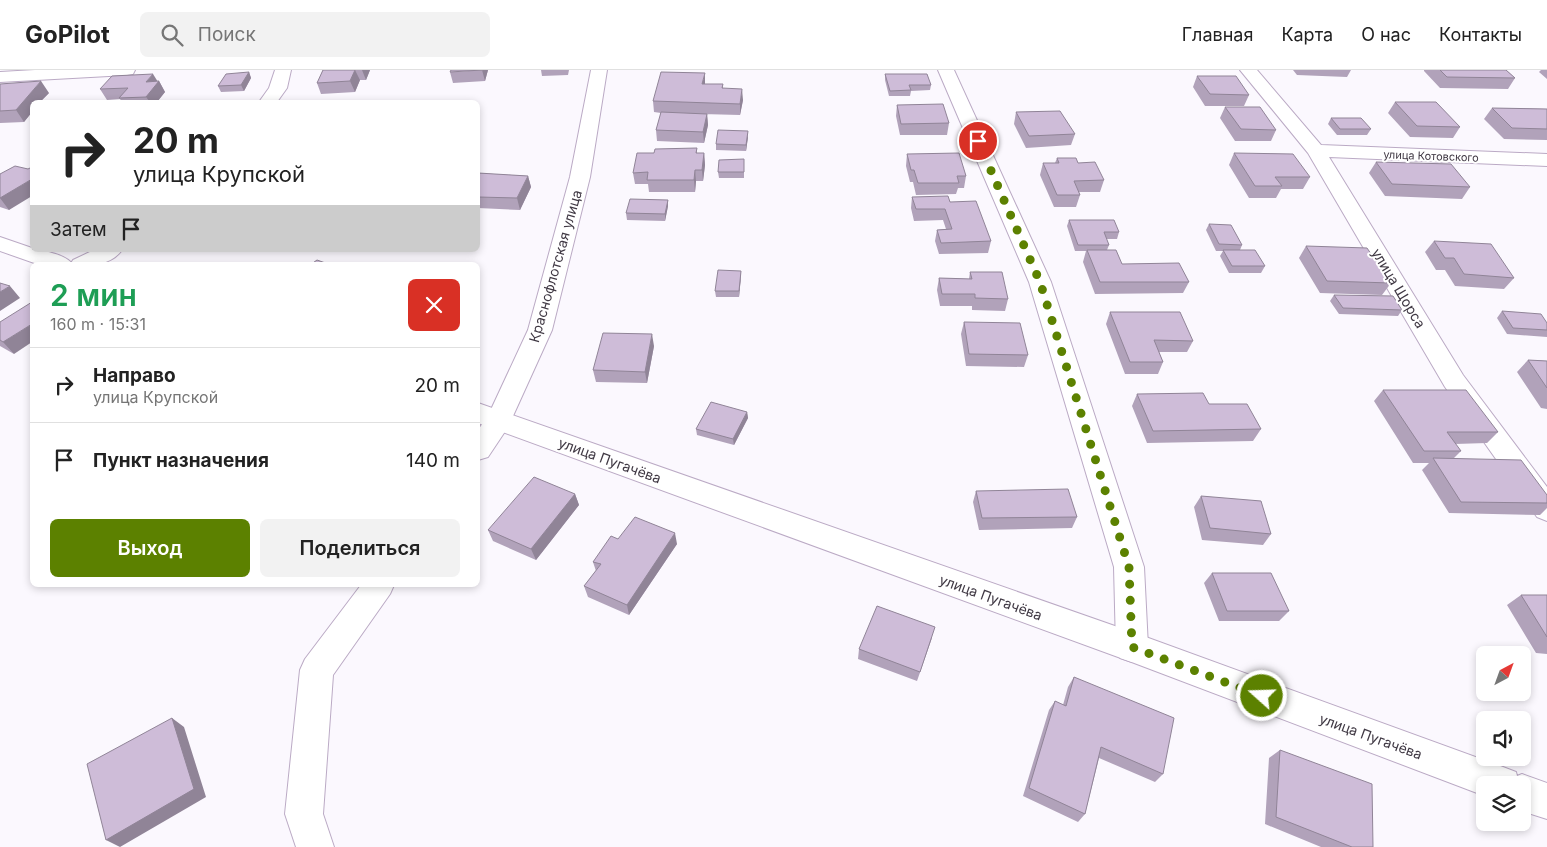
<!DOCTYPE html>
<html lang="ru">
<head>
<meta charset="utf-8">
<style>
  :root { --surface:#fff; --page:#f2f2f2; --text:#222; --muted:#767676; --line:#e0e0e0; --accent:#5c8100 }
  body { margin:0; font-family:Inter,sans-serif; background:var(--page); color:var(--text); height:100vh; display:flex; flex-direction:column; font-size:19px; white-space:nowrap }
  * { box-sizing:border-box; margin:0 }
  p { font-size:16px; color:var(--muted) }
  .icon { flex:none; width:28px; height:28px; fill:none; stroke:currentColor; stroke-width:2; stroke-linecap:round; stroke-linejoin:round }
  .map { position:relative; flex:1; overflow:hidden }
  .details { position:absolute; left:30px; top:192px; width:450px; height:325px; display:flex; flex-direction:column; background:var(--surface); border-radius:8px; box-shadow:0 2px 8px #0003 }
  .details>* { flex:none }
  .banner { position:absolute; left:30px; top:30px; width:450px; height:152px; border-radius:8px; box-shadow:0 2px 8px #0003; background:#fff; color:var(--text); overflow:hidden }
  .needle { width:32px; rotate:41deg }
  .fabs { position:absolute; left:1476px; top:576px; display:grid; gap:10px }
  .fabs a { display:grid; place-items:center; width:55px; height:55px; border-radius:8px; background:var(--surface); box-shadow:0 2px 8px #0003; font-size:25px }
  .pin { position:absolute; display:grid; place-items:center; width:42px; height:42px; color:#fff; margin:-21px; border:2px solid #fff; border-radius:50%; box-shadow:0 1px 5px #0007 }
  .me { position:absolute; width:55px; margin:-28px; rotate:290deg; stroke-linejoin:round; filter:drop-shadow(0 0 4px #0008) }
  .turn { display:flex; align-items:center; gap:18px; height:105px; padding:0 20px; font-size:22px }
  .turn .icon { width:65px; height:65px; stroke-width:2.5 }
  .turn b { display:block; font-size:35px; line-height:42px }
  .then { display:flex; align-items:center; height:48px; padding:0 20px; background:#0003; gap:10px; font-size:19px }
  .round { display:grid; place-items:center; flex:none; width:52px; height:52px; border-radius:8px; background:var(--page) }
  .head { display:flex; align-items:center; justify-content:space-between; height:85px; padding:0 20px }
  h1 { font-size:30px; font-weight:600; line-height:38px; color:#1e9e55 }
  .cta { display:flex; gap:10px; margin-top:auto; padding:10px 20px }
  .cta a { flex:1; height:58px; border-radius:8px; background:var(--accent); color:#fff; font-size:20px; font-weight:600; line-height:58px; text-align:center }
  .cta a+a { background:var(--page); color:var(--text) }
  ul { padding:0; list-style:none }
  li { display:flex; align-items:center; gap:15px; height:75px; padding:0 20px; border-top:1px solid var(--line) }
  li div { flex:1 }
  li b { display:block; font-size:19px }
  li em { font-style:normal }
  header { display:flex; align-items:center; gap:30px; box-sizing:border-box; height:70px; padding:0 25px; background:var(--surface); border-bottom:1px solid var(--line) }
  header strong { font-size:24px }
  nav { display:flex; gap:28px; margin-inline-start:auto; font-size:18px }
  .search { width:350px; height:45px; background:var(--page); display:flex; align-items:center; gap:12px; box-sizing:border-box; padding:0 18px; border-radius:8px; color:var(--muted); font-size:19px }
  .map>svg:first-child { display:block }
</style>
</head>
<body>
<header>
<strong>GoPilot</strong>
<div class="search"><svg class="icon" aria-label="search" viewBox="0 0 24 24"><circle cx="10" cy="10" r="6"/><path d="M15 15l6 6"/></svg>Поиск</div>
<nav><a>Главная</a><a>Карта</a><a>О нас</a><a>Контакты</a></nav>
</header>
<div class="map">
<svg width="1547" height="777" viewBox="0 0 1547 777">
  <rect width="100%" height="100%" fill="#fbf8fe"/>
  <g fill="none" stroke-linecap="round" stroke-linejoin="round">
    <defs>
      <path id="street" d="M35,0h100l-2,4 -6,1 -127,7v-10z
        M275,0h16l-4,18 -10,14h-18l10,-14z
        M591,0h16l-17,107 -38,153 -44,97 -20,30 -10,3v-30l10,-14 40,-86 42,-153z
        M938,0h16l97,212 93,285 4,80 -4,11 -12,4 -12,-4 -4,-11 -2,-80 -85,-285z
        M1240,0h17l64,75 226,9v12l-218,-9 134,218 84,112v34l-10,-4 -92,-130 -137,-234z
        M94,180h28c-12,17 -34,15 -52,15l3,-5z
        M361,515h33l-4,9 -57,81 -10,139 11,33h-38l-11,-33 15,-144 5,-11z"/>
      <path id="secondary" d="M0,167l32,11v2c12,0 35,5 41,15h-33l-40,-14z
        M478,333l654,229 371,135 13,5 1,4 5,-2 25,9v36l-25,-8v-26h-37v11l-356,-135 -651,-238z"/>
    </defs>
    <!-- street casing -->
    <use href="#street" stroke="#bbaac5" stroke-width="2"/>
    <!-- secondary casing -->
    <use href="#secondary" stroke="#bbaac5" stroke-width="2"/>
    <!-- street -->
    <use href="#street" fill="#fff" fill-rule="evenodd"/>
    <!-- secondary -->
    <use href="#secondary" fill="#fff" fill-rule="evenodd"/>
  </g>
  <!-- wall -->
  <path fill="#b1a2ba" d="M323,0h47l-4,10h-6l-5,12 -34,2 -4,-11z
    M488,0l-3,11 -32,2 -3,-11z
    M541,0h28l-1,5 -26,1z
    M1293,0h58l-4,7 -50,-2z
    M1424,0h82l9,8 -7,11 -68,-1 -16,-17z
    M1541,0h6v9l-8,-7z
    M249,2l2,6 -7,13 -23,1 -3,-6z
    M885,4l46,11 -1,5 -19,1 -1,5h-21l-4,-16z
    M1197,6l52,19 -5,11h-39l-12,-19z
    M159,11l6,11 -8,10h-35l-2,-3 -13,1 -7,-11z
    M0,14l49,9 -9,9h-8v10l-8,10 -24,1z
    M723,14v4l20,12 -3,15 -38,-1h5l1,11 -4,18 -47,-2 -1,-11 5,-17 -7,-1 -1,-11z
    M1395,32l65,25 -7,11 -43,-1 -22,-24z
    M897,35l52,18 -2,12h-47l-4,-19z
    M1225,37l51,23 -5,11h-36l-15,-23z
    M1492,38l55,1v31l-43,-1 -20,-20z
    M1016,42l59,22 -4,11 -45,3 -12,-24z
    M1331,48l40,11 -4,6h-30l-9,-11z
    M748,67l-2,14 -30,-1v-6z
    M697,78v5h7l1,12 -2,16h-7l-1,11h-46l-1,-8h-13l-2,-11 21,-20z
    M1234,83l76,24 -7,12h-22l-5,9h-27l-20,-33z
    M907,84l59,22 -2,12h-6l-2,6 -40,1 -3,-13h-3l-4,-16z
    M1057,88l47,22 -4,12h-21l1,3 -4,12h-22l-14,-32 3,-12h12z
    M744,89v19h-25l-1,-6z
    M1376,92l94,25 -8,12 -77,-3 -16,-23z
    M28,99l-19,41 -9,-3v-33z
    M478,103l50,3 3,11 -11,23 -42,-2z
    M912,127l38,5 41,39 -3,12 -49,1 -4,-13 2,-11 9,-1 -3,-9 -29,1 -3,-13z
    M668,130v6l-3,15 -38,-1 -1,-7z
    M1069,150l50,12 -2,7h-11l3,6 -2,5 15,14 67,18 -6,11 -88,1 -12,-32 3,-11h-11l-8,-25z
    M1209,154l33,21 -2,5 25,16 -4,7h-32l-9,-17 3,-5h-7l-10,-21z
    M1434,171l80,37 -10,11 -49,-3 -10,-16h-9l-11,-18z
    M1306,176l85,37 -9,12 -62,-2 -21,-35z
    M741,201l-2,26h-23l-1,-6z
    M970,202l38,27 -3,12 -33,-1v-4h-32l-3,-16 2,-12 30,1z
    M1334,225l68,15 -4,6 -59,-2 -9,-13z
    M1502,241l45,12v14l-40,-3 -10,-16z
    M1110,242l83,29 -6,11h-28l4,10 -5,12h-33l-19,-50z
    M0,252l14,32 -14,-8z
    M964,252l64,33 -4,12 -58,-1 -5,-32z
    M654,276l-7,37 -51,-1 -3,-12z
    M1528,290l19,1v48l-6,-1 -24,-36z
    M1383,320l115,42 -11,11 -32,1 6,7 -8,8 94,36v13l-7,7 -91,-2 -27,-43 7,-7h-16l-39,-62z
    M1137,324l72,10 52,25 -8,12 -106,2 -15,-37z
    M747,342l1,6 -14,27 -37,-10 -1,-6z
    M976,421l101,26 -5,11 -93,2 -6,-28z
    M575,424l4,11 -43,55 -43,-19 -5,-11z
    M1201,426l70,38 -8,11 -61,-5 -8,-33z
    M618,469l59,5 -48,71 -41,-18 -4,-11 12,-15 -3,-9z
    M1212,503l77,38 -10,10h-60l-15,-38z
    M1521,525h26v59l-11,-1 -29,-48z
    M932,568l-15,43 -59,-22 1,-10z
    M1074,607l89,97 -8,8 -56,-24 -14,56 -7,8 -55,-26 26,-86 6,-9 8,4 5,-18z
    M1280,680l93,97h-52l-56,-23 4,-66z"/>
  <!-- shaded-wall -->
  <path fill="#908497" d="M355,0l5,10 -5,12 -5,-11z
    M362,0h8l-4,10z
    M482,0h6l-3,11z
    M249,2l2,6 -7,13 -3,-6z
    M705,3v11h-3z
    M153,4l5,8 1,-1 6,11 -8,10h-7l-4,-5v-15z
    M41,11l8,12 -9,9h-8v10l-8,10 -8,-12z
    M742,19l1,11 -3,15v-11z
    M707,44l1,11 -4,18 -1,-11z
    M748,61v6l-2,14v-6z
    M704,83l1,12 -2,16 -1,-11z
    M695,100l1,11 -1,11 -1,-12z
    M528,106l3,11 -11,23 -3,-12z
    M32,109v17l-23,14 -9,-12z
    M668,130v6l-3,15v-7z
    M741,201v6l-2,20v-6z
    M10,216l10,12 -20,13v-19z
    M32,254v18l-18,12 -11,-12z
    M652,264l2,12 -7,37 -2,-11z
    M747,342l1,6 -14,27 -1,-6z
    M575,424l4,11 -43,55 -5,-11z
    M675,463l2,11 -48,71 -2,-10z
    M172,648l12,9 22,70 -86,50 -14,-7z"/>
  <!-- building -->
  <path fill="#cebcd8" stroke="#908497" d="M323,0h32l-5,11 -33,2z
    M451,0h31l-32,2z
    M1440,0h66l9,8 -68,-1z
    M249,2l-8,13 -23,1 8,-12z
    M661,2l44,1 -3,11h21l-1,4 20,1 -2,15 -87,-3z
    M153,4l-7,8 13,-1 -13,16 -27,1 9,-10 -28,1 12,-13z
    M885,4h42l4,11h-22l2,5 -21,1z
    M1197,6h39l13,19 -39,-1z
    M41,11l-25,29 -16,1v-27z
    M296,31l59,1h-60z
    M1395,32h41l24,25 -43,-1z
    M943,34l6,19 -48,1 -4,-19z
    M1225,37h35l16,23 -35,-1z
    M1492,38l55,1v20l-35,-1z
    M1060,41l15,23 -46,2 -13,-24z
    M661,42l46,2 -4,18 -47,-2z
    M1331,48h30l10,11h-31z
    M718,60l30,1 -2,14 -30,-1z
    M697,78l-1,5h8l-2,17h-7l-1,10h-47l1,-8 -15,1 4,-20h17l1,-4z
    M959,83l7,23h-9l2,7h-41l-4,-13h-3l-4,-16z
    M1234,83l59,1 17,23h-35l7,9h-27z
    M1057,88h19l2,5 17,-1 9,18 -30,1 6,14h-23l-14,-32h16z
    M744,89v13h-26l1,-12z
    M1376,92l75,2 19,23 -78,-3z
    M15,96l13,3 4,-2v12l-32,19v-24z
    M478,103l50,3 -11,22 -39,-1z
    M948,126l2,6 26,-1 15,40 -50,2 -4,-13 15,-1 -7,-20h-29l-4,-12z
    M630,129l38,1 -3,14 -39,-1z
    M1069,150h45l5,12h-15l5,13h-31z
    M1209,154l22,1 11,20 -23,-1z
    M1434,171l57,3 23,34 -50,-4 -10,-16h-9z
    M1306,176l61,2 24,35 -64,-2z
    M1087,180h29l6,14 57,-1 10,19h-89z
    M1223,180h32l10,16h-33z
    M317,190l14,5h-21z
    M718,200l23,1 -2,20h-24z
    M970,202h32l6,27 -33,-1v-4h-33l-3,-16 33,1z
    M0,213l10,3 -10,6z
    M1334,225l59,1 9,14 -59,-2z
    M32,232v22l-29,18 -3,-2v-18z
    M1502,241l39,3 6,9v7l-34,-2z
    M1110,242h70l13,29 -39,-1 9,22h-33z
    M964,252l56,1 8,32 -59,-1z
    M603,263l49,1 -7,38 -52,-2z
    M1528,290l19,1v27z
    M1383,320h83l32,42h-51l14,19h-37z
    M1203,323l6,11h38l14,25 -108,2 -16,-37z
    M711,332l36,10 -14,27 -37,-10z
    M1433,388l88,2 26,35v8l-86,-1z
    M534,407l41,17 -44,55 -43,-19z
    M1068,419l9,28 -95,1 -6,-27z
    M1201,426l60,5 10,33 -61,-6z
    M635,447l40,16 -48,72 -43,-19 17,-22 -8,-2 18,-26 7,3z
    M1212,503h59l18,38h-62z
    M1521,525h26v42z
    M877,536l58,21 -15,45 -61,-23z
    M1074,607l100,41 -11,56 -62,-27 -16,67 -56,-26 26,-87 11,5z
    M172,648l22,71 -88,51 -19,-76z
    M1280,680l92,34 1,63h-21l-76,-30z"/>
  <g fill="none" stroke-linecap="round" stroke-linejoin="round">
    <!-- route -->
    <path stroke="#5c8100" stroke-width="9" stroke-dasharray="0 16.2" d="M978,71l62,141 89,285 3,80 130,49"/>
  </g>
  <g text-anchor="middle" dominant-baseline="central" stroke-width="4" stroke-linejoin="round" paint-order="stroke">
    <!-- far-street labels -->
    <g font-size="11" fill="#403944" stroke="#fff">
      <text transform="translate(1431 86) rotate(2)">улица Котовского</text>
    </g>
    <!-- street labels -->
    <g font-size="14" fill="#403944" stroke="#fff">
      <text transform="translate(555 196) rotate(-74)">Краснофлотская улица</text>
      <text transform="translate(1399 218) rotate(59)">улица Щорса</text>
      <text transform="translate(610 390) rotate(20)">улица Пугачёва</text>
      <text transform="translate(991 527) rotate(20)">улица Пугачёва</text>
      <text transform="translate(1371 666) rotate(20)">улица Пугачёва</text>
    </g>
  </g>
</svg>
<div class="fabs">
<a><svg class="needle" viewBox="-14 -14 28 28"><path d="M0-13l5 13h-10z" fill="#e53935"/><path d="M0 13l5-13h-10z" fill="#767676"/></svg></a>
<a><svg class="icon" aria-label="sound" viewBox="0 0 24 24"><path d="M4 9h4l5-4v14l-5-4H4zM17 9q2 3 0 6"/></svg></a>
<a><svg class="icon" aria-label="layers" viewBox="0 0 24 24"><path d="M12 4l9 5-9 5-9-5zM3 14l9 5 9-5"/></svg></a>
</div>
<div class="pin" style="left:978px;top:71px;background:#d93025"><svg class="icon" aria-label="arrive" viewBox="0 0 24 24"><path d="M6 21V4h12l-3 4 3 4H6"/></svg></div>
<svg class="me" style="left:1262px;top:626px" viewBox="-20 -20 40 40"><circle r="17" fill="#5c8100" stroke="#fff" stroke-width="3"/><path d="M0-11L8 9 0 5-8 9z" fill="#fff"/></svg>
<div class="banner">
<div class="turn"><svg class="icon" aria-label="right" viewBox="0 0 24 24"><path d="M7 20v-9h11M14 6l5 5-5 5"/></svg><div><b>20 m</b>улица Крупской</div></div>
<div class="then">Затем<svg class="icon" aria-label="arrive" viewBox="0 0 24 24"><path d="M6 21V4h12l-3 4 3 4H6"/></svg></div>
</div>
<section class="details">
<div class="head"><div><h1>2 мин</h1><p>160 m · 15:31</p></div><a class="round" style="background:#d93025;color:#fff"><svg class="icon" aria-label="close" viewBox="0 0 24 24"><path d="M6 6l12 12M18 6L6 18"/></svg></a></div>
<ul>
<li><svg class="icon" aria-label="right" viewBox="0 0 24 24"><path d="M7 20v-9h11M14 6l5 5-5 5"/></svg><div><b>Направо</b><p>улица Крупской</p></div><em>20 m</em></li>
<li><svg class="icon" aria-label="arrive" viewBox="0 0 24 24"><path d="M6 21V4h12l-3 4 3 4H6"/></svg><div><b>Пункт назначения</b></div><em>140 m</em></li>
</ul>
<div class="cta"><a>Выход</a><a>Поделиться</a></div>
</section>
</div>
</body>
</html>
